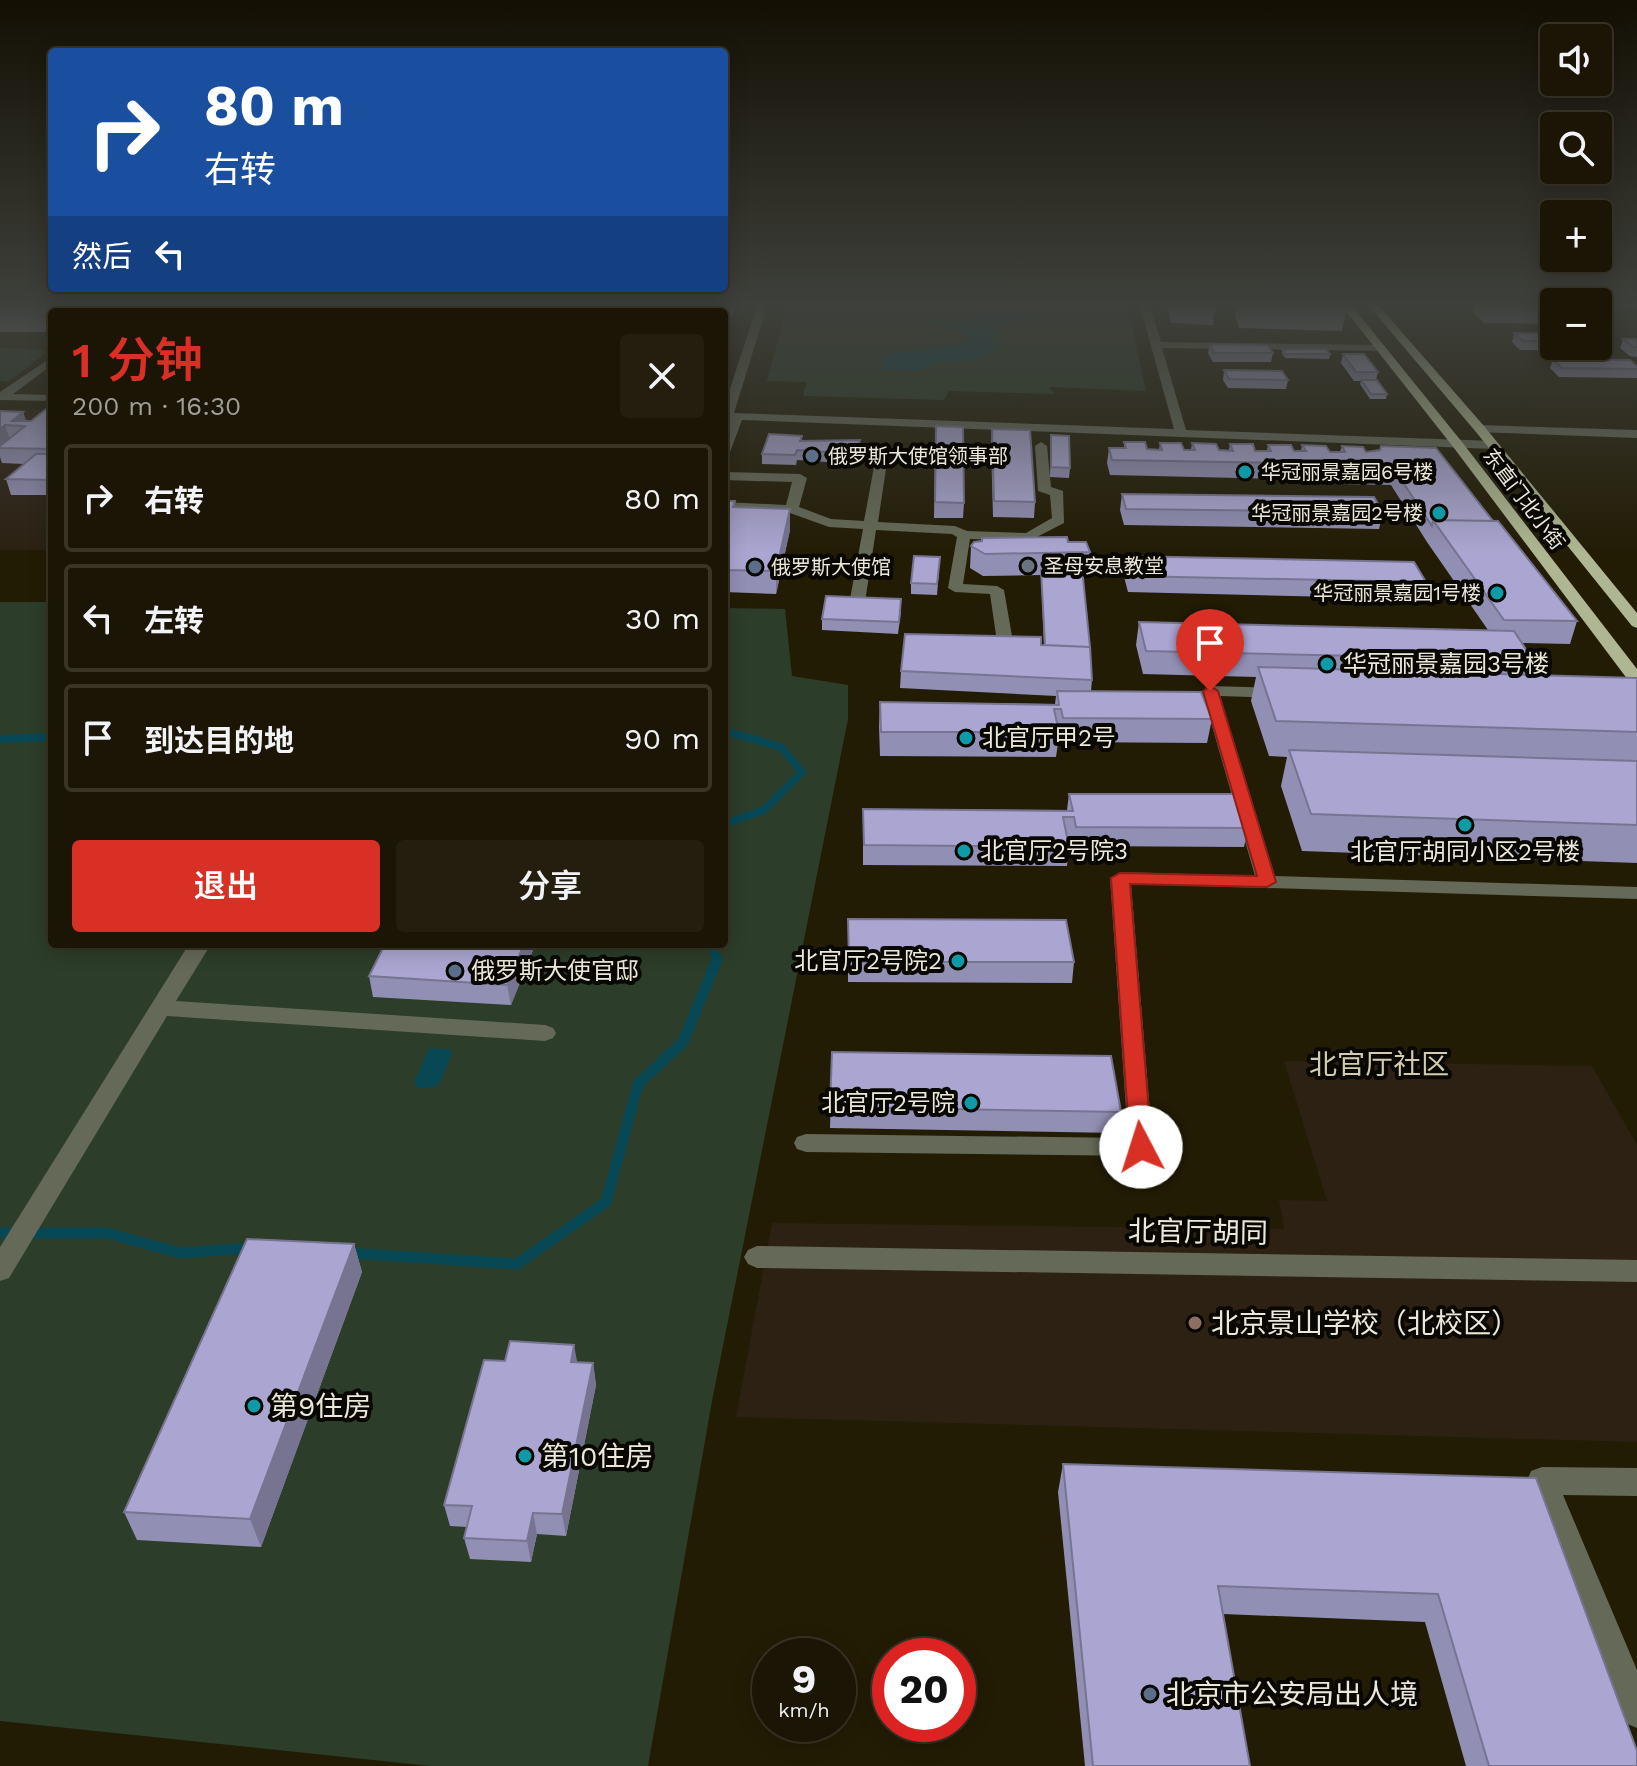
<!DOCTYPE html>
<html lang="zh">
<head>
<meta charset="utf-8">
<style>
  :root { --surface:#1a1504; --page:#231e0e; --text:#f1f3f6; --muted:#9f9f9a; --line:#383426; --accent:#d93025 }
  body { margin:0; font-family:"Work Sans","Noto Sans SC",sans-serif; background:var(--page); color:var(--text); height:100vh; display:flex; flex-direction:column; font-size:30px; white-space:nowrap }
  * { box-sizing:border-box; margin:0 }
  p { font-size:26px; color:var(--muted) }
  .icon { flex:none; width:44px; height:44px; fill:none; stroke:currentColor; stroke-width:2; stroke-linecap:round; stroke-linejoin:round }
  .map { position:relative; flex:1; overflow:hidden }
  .side { position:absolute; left:48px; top:308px; width:680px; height:640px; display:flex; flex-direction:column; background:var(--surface); border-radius:8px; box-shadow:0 4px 20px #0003,0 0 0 2px var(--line) }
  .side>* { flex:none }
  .top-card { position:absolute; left:48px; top:48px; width:680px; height:244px; border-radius:8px; box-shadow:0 4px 20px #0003,0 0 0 2px var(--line); background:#1a4fa0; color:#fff; overflow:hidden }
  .controls { position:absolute; left:1540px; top:24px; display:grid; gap:16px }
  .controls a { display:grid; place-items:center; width:72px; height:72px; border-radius:8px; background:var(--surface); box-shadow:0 4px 20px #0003,0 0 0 2px var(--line); font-size:40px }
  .speed { position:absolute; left:752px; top:1638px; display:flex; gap:16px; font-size:40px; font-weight:700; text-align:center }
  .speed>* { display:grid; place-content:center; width:104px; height:104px; border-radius:50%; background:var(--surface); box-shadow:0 4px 20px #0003,0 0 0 2px var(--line); line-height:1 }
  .speed small { font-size:20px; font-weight:400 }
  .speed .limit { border:12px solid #d22; background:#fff; color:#111 }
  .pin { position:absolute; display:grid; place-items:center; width:68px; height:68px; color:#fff; margin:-82px -34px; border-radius:50% 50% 50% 0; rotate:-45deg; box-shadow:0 0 8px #0007 }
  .pin .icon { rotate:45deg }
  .me { position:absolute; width:88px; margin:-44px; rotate:355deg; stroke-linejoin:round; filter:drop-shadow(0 0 6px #0008) }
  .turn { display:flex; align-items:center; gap:28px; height:168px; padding:0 24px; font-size:36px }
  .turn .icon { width:104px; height:104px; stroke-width:2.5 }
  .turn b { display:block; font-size:56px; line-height:68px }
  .then { display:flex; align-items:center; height:76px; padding:0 24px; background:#0003; gap:16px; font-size:30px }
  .round { display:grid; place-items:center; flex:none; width:84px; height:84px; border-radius:8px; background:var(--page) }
  .headline { display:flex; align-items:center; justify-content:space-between; height:136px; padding:0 24px }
  h1 { font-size:48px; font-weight:600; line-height:60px; color:var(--accent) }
  .action { display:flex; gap:16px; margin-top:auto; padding:16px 24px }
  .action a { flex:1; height:92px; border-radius:8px; background:var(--accent); color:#fff; font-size:32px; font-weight:600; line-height:92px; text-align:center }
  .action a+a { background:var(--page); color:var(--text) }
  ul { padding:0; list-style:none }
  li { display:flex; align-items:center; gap:24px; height:108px; margin:0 16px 12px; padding:0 8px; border:4px solid var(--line); border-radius:8px }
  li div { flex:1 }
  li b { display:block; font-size:30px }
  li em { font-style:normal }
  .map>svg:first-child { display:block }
</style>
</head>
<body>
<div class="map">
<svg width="1637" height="1766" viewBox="0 0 1637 1766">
  <rect width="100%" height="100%" fill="#221c05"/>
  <!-- education -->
  <path fill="#2c2113" d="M0,409l52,1v140h-52z
    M1284,1061l308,5 45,79v297l-901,-25 36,-194 512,6 -5,-29 48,1z"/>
  <!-- green -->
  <path fill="#2c3d29" d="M787,306h340l19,85 -97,-4 5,7 -105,-3 -5,9 -141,-4 4,-14 -40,-1z
    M0,348l50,2 -42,32 -8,-1z
    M0,602h52v342h672v-336l61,1 7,67 56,9v34l-136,682 -64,365h-218l-430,-45z"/>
  <!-- water -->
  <path fill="#084854" d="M897,306h141l9,5 2,7 -36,-1 -1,7 -22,2 7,6 -5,11 12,4c-13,3 -24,12 -38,14 -16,2 -33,-5 -44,10l-40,-1 3,-15 86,-13 -2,-7 -39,-14c16,-7 31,3 46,-2 -22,-18 -53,-5 -79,-13z
    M429,1048l24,2 -12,31 -6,6 -17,1 -4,-5z"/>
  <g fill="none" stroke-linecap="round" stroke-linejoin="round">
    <!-- stream-far1 -->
    <path stroke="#084854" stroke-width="8" d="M724,731l57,16 21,25 -38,38 -40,14
      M0,739l52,-2
      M712,944l4,17"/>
    <!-- stream -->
    <path stroke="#084854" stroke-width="11" d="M0,1233h107l73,20 72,-5
      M347,1253l170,11 89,-62 32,-118 45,-42 34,-83"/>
    <!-- minor -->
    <path fill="#656957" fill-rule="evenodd" d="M135,306h12l-10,6h-14z
      M549,306h10l-4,6h-10z
      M757,306h10l-33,107 440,16 -34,-123h10l11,36 220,3 5,3 -5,3 -219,-3 24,82 308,11 6,4 -6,4 -752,-29 -12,32 -6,4v-20l6,-16h-6v-13z
      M1598,306h39v3h-39z
      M52,357v8l-39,29 39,1v6l-52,-1v-8z
      M1480,425l157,5v8l-161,-6 -2,-3z
      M1041,442l6,4 4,41 12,4 1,32 -35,18 -59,-2 -7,45 34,2 7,4 9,52 -8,5 -8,-5 -7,-48 -35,-2 -7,-4 9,-51 -5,-3 -76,-4 -13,85 -8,5 -8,-5 16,-86 -34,-2 -39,-14 -66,-3v-8l62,3 6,-23 -68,-2v-8l76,2 7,4 -8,29 32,12 33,2 12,-65 6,-4 6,4 -10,66 77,4 12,5 59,2 26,-15 -2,-23 -12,-4 -3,-45z
      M1210,686l69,2 8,5 -8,5 -59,-2 55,180 362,11v12l-506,-15 22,263 -3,6 -9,3 -335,-4 -9,-3 -3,-6 3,-6 9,-3 322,4 -18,-260 10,-6 135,4 -53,-185z
      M189,944h22l-35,57 369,24 8,3 3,5 -3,5 -8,3 -378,-25 -158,262 -9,3v-34z
      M757,1246l880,14v22l-880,-14 -9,-4 -4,-7 4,-7z
      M1542,1467l95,1v28l-74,-1 74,175v58l-12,-5 -98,-242 4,-10z"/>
    <!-- major -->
    <path fill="#aeb791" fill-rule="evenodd" d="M1342,306h10l110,136 175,227v16l-6,-1 -177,-236z
      M1369,306h10l105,120 153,187v15l-5,-2 -156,-194z"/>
  </g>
  <!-- wall -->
  <path fill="#928fb4" d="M0,306h121l-13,6h-56v20h-52z
    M154,306h69l-6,6h-72z
    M572,306h41l-1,2 81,1 1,-3h42l-4,11 -8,-1v-4h-152z
    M1167,306h48l-2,19 -42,-2z
    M1236,306h110l1,1 -5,24 -103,-3 -4,-13z
    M1475,306h79v18l-70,-1 -11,-11z
    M225,311l120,1h-120z
    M1514,333h40v13h42l-1,5 -75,-1 -8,-8z
    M1623,339h14v18l-7,-1 -10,-8z
    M1210,344l63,9 -2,9h-58l-5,-9z
    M1282,349l48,5 -1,5 -44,-1 -3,-5z
    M1343,354l35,18 -2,8 11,14 -1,5h-16l-10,-15 1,-3h-7l-13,-18z
    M1553,359l84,7v12l-78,-1 -9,-9z
    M1224,370l64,10 -2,9 -58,-1 -5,-8z
    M52,406v89h-41l-5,-16 18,-15 -22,-1 -2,-6v-46l23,1 3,9h5z
    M992,429l43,73 -1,16 -41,-1 -2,-73z
    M1051,435l19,33 -1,10 -19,-1z
    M802,436v5l58,9 -4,14 -59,-4 -1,5 -34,-1v-10z
    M935,441l29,62 -1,15h-29z
    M1124,442l23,7 12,1 1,-7 24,7h7l1,-7 27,7h10l1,-6 25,7h12l1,-6 26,6h7l1,-6 28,7h10l2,-6 24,6 127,69 84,100 -7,23 -48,-1 11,17 -5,15 109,3v185l-335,-12 -21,-65 6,-29 -18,-1 -18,-55 5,-24 -113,-3 -7,-29 3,-23 349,8 -61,-88 -36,-57 -49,-1 -2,-4 -35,-1 -1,4h-17l-2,-4 -175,-4 -3,-12 2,-15h15z
    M1122,494l261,18 -4,17 -255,-4 -4,-15z
    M724,501h11v6l55,2v21l-14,64 -52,-2z
    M982,538l86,4 22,10 -3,21 -4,1 9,106 -1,11 121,28 -5,24 -147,-1 -1,-6 -3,21 -176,-1 -1,-30 1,-24 175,2 1,-8 -156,-8 1,-17 143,-26 -3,-70 -58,1 -13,-8 1,-22 10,-5z
    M1125,556l301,26 -5,17 -293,-7 -5,-19z
    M940,557l-3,38 -26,-1v-11z
    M901,611l-3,23 -76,-4v-11z
    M1069,794l179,34 -4,19 -170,-1 -2,-10h-5l2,11 -2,19 -204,-1v-56l204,1z
    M848,939l226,23 -2,21 -224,-1z
    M535,945l-24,60 -138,-8 -4,-21z
    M832,1052l289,60 -3,21 -288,-5z
    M354,1244l8,28 -101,275 -124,-7 -13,-28z
    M577,1363h16l3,22 -30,151 -29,-2 -6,28 -61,-3 -6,-21 3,-11 -17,-1 -6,-21z
    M1063,1464l473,14 101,288h-171l-41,-144 -202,-8 27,152h-165l-27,-274z"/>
  <!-- shaded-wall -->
  <path fill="#777492" d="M82,306h39l-13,6h-40z
    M212,306h11l-6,6h-12z
    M342,306h2l1,6h-10z
    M733,306h3l-4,11v-9z
    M23,412l5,14 -16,-5z
    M5,425l5,15 -9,7 -1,-4v-14z
    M860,440v10l-4,14 1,-10z
    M790,509v21l-14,64v-23z
    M524,944h11v1l-24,60 -4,-20z
    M354,1244l8,28 -101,275 -11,-28z
    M574,1345l4,21 -7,-4z
    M593,1363l3,22 -30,151 -4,-22z
    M533,1513l4,21 -6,28 -4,-21z"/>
  <!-- building -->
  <path fill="#aaa6d1" stroke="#777492" stroke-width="2" d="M0,306h82l-14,6h-16v3l-52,-1z
    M154,306h58l-7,6h-20l4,-3 -19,-1 -5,4h-20z
    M231,306h111l-7,6 -110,-1z
    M694,306h39l-1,2 -39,-1z
    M1173,306h42v2z
    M1483,306h71v5l-67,-1z
    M424,308l97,2 -1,2h-110z
    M609,308l85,1 -1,3h-85z
    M1514,333h40v8h-31z
    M1623,339h14v8h-4z
    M1210,344l58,1 5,8h-59z
    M1282,349h44l4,5h-44z
    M1343,354h21l14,18h-22z
    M1553,359l77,1 7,6v3l-75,-1z
    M1224,370l58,1 6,9 -59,-1z
    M1361,380h16l10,14h-16z
    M50,406h2v43l-52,-1v-2l25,-20 -20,-1 -5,4v-18l23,1 -11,9h19z
    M936,426l27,1 1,76 -29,-1z
    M992,429l38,1 5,72 -41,-1z
    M769,434l33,2 -2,5 60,-1 -3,14 -60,-4 -2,5 -33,-1z
    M1051,435l18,1 1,32 -19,-1z
    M1124,442h21l2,7 15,1 -2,-7h21l3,7h11l-3,-7 24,1 3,6 14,1 -3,-7h23l2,7h16l-3,-6h23l3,6h12l-4,-6 24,1 4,6h15l-3,-6 21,1 3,5 14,-2 1,-4 55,2 57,73 -60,-1 -1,6 -38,-57 -48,-1 -3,-4 -38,-1 3,4h-18l-2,-4 -176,-3 -3,-12h17z
    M36,454h16v26l-46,-1z
    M1122,494l252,3 9,15 -257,-3z
    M724,501h11l-2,6 57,2 -14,62 -52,-1v-17l5,-18 -5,-1z
    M1433,520l65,1 79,100 -73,-1z
    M1067,537l1,5h18l4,10 -105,2 -14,-8 3,-4 8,-1v-3z
    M914,556l26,1 -3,27 -26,-1z
    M1125,556l289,6 12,20 -296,-6z
    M1082,568l8,79 -45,-2 -4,-75z
    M826,596l75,3 -2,23 -77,-3z
    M1139,622l375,9 19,29 -387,-9z
    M905,634l136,3v8l49,2 2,33 -191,-9z
    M1258,667l379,11v54l-361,-11z
    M1057,691l144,1 11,27 -149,-1 -2,-9h-7l5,23h-178l-1,-30 179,3z
    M1289,750l348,11v64l-326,-11z
    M1069,794h166l13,34 -172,-1 -2,-10h-11l6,30 -205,-2 -1,-36 210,2z
    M848,919l218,1 8,42h-225z
    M385,944h139l-17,41 -138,-9z
    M832,1052l279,4 10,56 -291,-5z
    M247,1239l107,5 -104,275 -126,-7z
    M510,1341l64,4 -3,17 22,1 -31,151 -29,-1 -6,28 -63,-3 8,-32 -28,-1 40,-145 21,1z
    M1063,1464l473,14 101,273v15h-148l-51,-172 -220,-8 32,180h-157z"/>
  <!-- sky -->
  <linearGradient id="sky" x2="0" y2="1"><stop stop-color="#130f03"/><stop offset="0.55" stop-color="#3e403b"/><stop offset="1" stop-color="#3e403b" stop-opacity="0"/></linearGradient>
  <rect width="1637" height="553" fill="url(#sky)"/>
  <!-- route -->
  <path fill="#d93025" stroke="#8d1f18" stroke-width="2" d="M1210,686l8,5 58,191 -9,5 -137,-3 22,263 -3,5 -8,3 -8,-3 -3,-5 -19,-269 9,-5 137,3 -54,-185z"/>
  <!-- markers -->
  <g fill="#5c6f8a" stroke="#090701" stroke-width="3">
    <circle cx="812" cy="456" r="8"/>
    <circle cx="755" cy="567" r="8"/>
    <circle cx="455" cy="971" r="8"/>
    <circle cx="1150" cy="1694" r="8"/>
  </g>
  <g fill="#0f9aa8" stroke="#090701" stroke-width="3">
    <circle cx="1245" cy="472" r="8"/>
    <circle cx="1439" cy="513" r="8"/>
    <circle cx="1497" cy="593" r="8"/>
    <circle cx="1327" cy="664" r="8"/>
    <circle cx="966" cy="738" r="8"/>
    <circle cx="1465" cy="825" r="8"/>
    <circle cx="964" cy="851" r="8"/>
    <circle cx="958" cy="961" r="8"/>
    <circle cx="971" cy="1103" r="8"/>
    <circle cx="254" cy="1406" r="8"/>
    <circle cx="525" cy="1456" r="8"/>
  </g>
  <circle fill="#6b7280" stroke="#090701" stroke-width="3" cx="1028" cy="566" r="8"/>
  <circle fill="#8d6e63" stroke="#090701" stroke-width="3" cx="1195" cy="1323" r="8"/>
  <g text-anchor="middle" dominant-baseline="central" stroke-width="8" stroke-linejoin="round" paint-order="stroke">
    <!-- far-poi labels -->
    <g font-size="20" fill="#ebe8d9" stroke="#090701" text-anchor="start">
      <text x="828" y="456">俄罗斯大使馆领事部</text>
      <text x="1261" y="472">华冠丽景嘉园6号楼</text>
      <text x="1423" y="513" text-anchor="end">华冠丽景嘉园2号楼</text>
      <text x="1044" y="566">圣母安息教堂</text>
      <text x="771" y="567">俄罗斯大使馆</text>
      <text x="1481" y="593" text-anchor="end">华冠丽景嘉园1号楼</text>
    </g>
    <!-- far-street labels -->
    <g font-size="20" fill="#ebe8d9" stroke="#090701">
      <text transform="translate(1524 499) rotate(53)">东直门北小街</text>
    </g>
    <!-- poi labels -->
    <g font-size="24" fill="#ebe8d9" stroke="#090701" text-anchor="start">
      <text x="1343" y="664">华冠丽景嘉园3号楼</text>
      <text x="982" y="738">北官厅甲2号</text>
      <text x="980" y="851">北官厅2号院3</text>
      <text x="1465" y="852" text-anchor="middle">北官厅胡同小区2号楼</text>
      <text x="942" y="961" text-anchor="end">北官厅2号院2</text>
      <text x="471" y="971">俄罗斯大使官邸</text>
      <text x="955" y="1103" text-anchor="end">北官厅2号院</text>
    </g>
    <!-- quarter labels -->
    <g font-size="28" fill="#d2cbae" stroke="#090701">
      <text x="1379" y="1064">北官厅社区</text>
    </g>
    <!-- near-street labels -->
    <g font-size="28" fill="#ebe8d9" stroke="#090701">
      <text transform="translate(1198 1232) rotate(1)">北官厅胡同</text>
    </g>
    <!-- near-poi labels -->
    <g font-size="28" fill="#ebe8d9" stroke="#090701" text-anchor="start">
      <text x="1211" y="1323">北京景山学校（北校区）</text>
      <text x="270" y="1406">第9住房</text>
      <text x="541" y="1456">第10住房</text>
      <text x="1166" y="1694">北京市公安局出人境</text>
    </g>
  </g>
</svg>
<div class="controls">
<a><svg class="icon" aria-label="sound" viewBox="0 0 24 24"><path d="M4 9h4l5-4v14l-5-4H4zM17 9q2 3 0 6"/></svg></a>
<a><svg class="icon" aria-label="search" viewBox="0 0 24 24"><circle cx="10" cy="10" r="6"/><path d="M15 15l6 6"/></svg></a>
<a>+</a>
<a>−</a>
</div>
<div class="speed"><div>9<small>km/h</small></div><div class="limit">20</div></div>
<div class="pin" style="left:1210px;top:691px;background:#d93025"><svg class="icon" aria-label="arrive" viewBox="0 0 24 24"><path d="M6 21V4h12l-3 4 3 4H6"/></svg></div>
<svg class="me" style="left:1141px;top:1147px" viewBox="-20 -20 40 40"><circle r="19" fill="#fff"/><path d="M0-13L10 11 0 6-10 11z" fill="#d93025"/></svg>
<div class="top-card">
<div class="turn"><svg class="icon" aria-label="right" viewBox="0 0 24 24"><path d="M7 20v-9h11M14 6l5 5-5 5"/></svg><div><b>80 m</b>右转</div></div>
<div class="then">然后<svg class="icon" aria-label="left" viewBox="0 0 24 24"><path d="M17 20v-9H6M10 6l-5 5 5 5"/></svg></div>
</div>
<section class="side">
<div class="headline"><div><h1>1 分钟</h1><p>200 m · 16:30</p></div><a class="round"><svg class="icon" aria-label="close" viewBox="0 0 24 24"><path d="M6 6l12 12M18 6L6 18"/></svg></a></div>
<ul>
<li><svg class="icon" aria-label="right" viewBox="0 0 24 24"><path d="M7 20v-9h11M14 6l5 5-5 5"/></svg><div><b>右转</b></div><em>80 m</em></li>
<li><svg class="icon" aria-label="left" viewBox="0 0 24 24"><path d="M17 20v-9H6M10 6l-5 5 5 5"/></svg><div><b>左转</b></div><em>30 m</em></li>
<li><svg class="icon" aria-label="arrive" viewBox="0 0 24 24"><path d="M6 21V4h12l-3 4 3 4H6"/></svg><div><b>到达目的地</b></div><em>90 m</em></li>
</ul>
<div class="action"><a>退出</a><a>分享</a></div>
</section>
</div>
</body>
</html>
